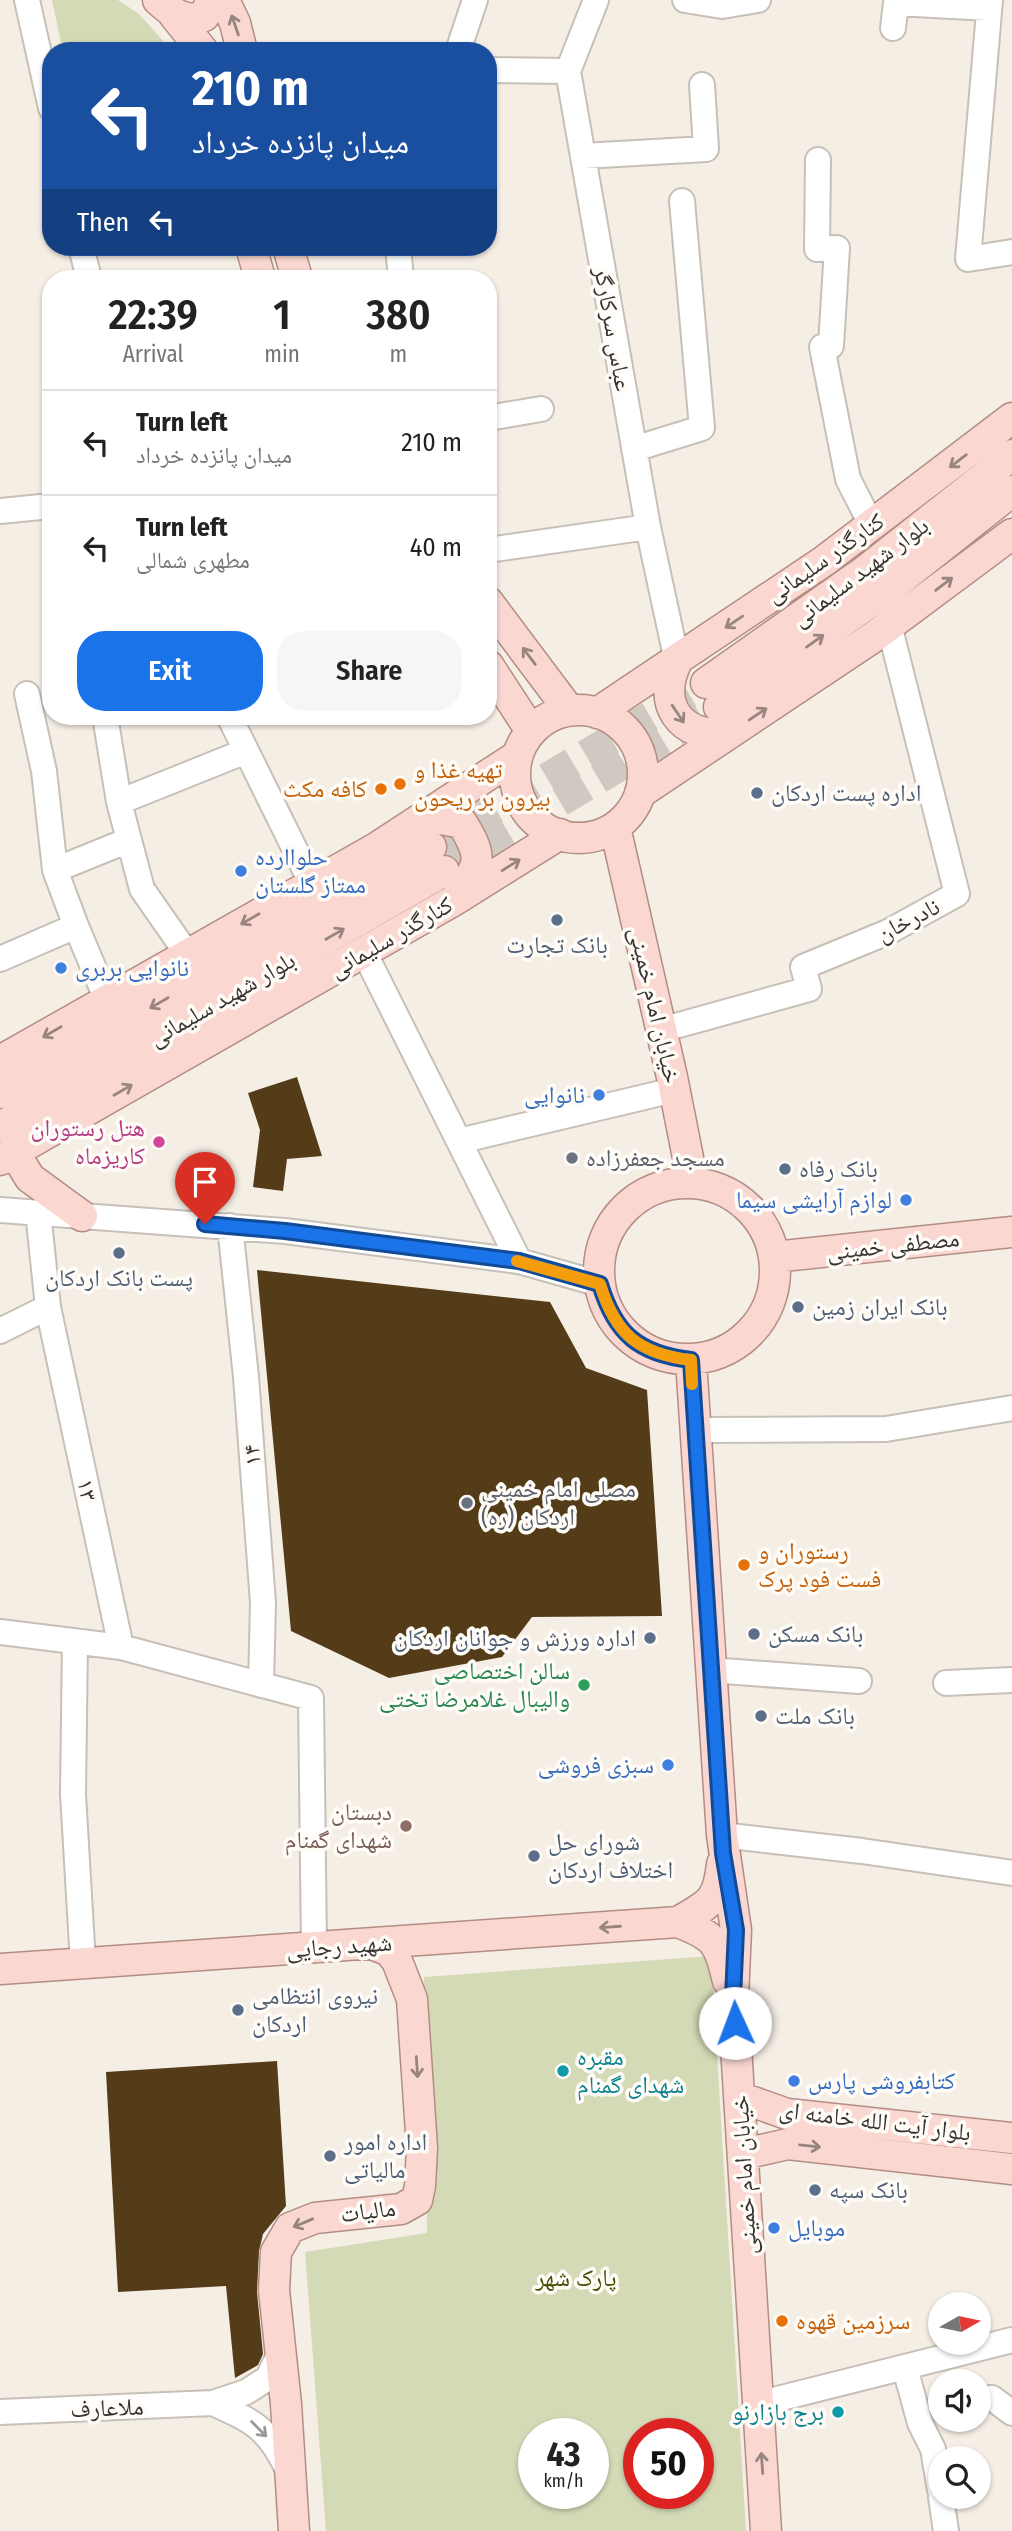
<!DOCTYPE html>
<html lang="en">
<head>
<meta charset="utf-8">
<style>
  :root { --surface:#fff; --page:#f6f6f6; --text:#222; --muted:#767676; --line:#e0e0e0; --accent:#1a73e8 }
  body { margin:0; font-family:"Fira Sans Condensed","Noto Naskh Arabic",sans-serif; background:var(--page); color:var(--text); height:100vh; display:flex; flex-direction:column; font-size:26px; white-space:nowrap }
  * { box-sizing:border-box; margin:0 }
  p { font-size:23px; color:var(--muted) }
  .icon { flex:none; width:38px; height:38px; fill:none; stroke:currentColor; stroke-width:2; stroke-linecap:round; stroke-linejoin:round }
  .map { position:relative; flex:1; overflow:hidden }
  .sheet { position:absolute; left:42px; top:270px; width:455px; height:455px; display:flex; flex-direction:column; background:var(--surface); border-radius:28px; box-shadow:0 2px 5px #0004 }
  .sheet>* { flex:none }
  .banner { position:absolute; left:42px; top:42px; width:455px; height:214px; border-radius:28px; box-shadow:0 2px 5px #0004; background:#1a4fa0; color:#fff; overflow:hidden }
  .needle { width:46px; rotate:81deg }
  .buttons { position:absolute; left:928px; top:2292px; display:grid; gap:14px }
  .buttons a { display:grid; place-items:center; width:63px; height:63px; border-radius:50%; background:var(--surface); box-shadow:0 2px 5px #0004; font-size:35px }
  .speed { position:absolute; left:518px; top:2418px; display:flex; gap:14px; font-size:35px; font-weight:700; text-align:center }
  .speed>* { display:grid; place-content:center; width:91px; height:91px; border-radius:50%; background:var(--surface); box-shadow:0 2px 5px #0004; line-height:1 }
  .speed small { font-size:18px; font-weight:400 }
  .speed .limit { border:10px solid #d22; background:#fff; color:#111 }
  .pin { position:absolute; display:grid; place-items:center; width:60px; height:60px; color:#fff; margin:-72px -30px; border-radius:50% 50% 50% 0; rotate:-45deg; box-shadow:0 0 7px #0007 }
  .pin .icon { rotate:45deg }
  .me { position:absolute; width:77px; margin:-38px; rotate:358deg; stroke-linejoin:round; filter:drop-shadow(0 0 5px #0008) }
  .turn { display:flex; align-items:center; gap:24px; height:147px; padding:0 35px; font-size:32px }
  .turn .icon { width:91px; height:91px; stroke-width:2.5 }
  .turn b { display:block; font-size:49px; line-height:60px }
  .then { display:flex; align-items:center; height:66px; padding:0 35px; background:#0003; gap:14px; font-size:26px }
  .eta { display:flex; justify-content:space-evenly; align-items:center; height:119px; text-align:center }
  .eta b { font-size:42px; font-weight:600; line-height:49px }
  .button { display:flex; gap:14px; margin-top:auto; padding:14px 35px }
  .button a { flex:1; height:80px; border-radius:28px; background:var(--accent); color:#fff; font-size:28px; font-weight:600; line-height:80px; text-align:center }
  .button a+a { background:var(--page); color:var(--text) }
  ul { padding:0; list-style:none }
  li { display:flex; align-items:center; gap:21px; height:105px; padding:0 35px; border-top:2px solid var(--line) }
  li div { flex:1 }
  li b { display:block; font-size:26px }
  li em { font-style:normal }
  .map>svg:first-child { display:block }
</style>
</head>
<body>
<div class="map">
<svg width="1012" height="2531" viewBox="0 0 1012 2531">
  <rect width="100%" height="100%" fill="#f5eee5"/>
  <!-- green -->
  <path fill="#d4d9b6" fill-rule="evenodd" d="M52,0h66l21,14 27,30 -105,-1z
    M711,1956l35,575h-420l-21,-279 122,-19 -3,-256zM534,2434h59v60h-59zM639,2434h59v60h-59z"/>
  <!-- building -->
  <path fill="#543c19" d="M297,1077l25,79 -35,3 -4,32 -30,-4 7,-57 -12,-37z
    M257,1270l293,32 36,66 61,22 15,226 -130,1 -30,40 -113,21 -98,-47z
    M277,2061l9,145 -23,28 -4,17 -2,41 6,62 -5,11 -23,13 -9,-92 -108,6 -12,-220z"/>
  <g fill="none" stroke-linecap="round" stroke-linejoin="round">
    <!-- major-tunnel -->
    <path stroke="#cfc9c1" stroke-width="30" stroke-dasharray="30 15" stroke-linecap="butt" d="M431,847l275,-164
      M444,871l275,-164"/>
    <defs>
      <path id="minor" d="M27,0l24,108
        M596,0l-28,71 80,456 29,134
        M685,0l37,6 36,-6
        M897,0l-1,3 93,5
        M990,0l-22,259 44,-7
        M893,28l3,-25
        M458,51l17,-51
        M488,70l80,1
        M583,156l123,-7 -4,-64
        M818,160l-1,89 20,-1 -6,98 -9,1 26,132 24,47
        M81,247l8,31
        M398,247l3,31
        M488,418l53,-9
        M634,449l68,-21 -20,-227
        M0,511l51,-5
        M488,550l160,-23
        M105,716l14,86
        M229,716l83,168
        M55,870l74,-30
        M76,926l31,74
        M364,952l155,309
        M188,955l-46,-66 -23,-87 127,-51
        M0,959l76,-33 -21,-56 -11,-99 -17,-77
        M661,1030l148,-41 -6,-22 85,-35 69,-38 -68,-269
        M459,1141l215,-51
        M0,1210l285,21 234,30 81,23
        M38,1212l10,95 73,340
        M230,1226l16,151 17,226 -2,82
        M0,1331l48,-24
        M695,1430l191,-1 126,-21
        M0,1632l121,15 190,51 3,250
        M75,1641l-2,153 10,169
        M710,1670l149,11
        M946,1683l66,-3
        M722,1835l140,16 150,22
        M280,2353l-12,25 -22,14 -33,11c42,19 56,26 76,69
        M905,2368l15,55 13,26 7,41
        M978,2399l14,-1 20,15
        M758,2404l254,-64
        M0,2412l213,-9
        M941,2497l5,34"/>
      <path id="major" d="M158,0c13,12 28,24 46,16l8,-16
        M224,0l11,23 7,28
        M174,15l29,36
        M251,247l9,31
        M288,247l9,31
        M488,602l81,108
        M677,661c-21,43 3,77 50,73
        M488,665l43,66
        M706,683l159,-112 147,-116
        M719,707l163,-113 130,-103
        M515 774a64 64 0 1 1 128 0a64 64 0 1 1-128 0Z
        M597,713l227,-152 188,-143
        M640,793l235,-157 137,-102
        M418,821l23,-2 21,4c21,34 19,41 -4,72
        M615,827l57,250 21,106
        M0,1061l376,-213 141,-92
        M0,1093l431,-246
        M0,1127l444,-256
        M14,1152l16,26 52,38
        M0,1160l453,-259 107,-67
        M599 1271a88 88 0 1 1 176 0a88 88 0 1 1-176 0Z
        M774,1257l238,-25
        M691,1360l31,475 14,95 -3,68 33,533
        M678,1922c31,-18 40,-20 44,-58
        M0,1969l678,-47c38,15 40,19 50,59
        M739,2097l48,17 225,24
        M743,2154l45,-10 224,25
        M294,2531l-8,-127 -12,-114 2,-38 14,-24 25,-10 86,-9 16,-9 3,-14 2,-38 -10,-149 -15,-38 -8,-10 -17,-7"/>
    </defs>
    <!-- minor casing -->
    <use href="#minor" stroke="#c7c0b8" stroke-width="28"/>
    <!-- major casing -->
    <use href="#major" stroke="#b38d84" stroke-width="33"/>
    <!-- minor -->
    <use href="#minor" stroke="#fff" stroke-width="24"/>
    <!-- major -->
    <use href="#major" stroke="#fad7d1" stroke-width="30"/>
  </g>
  <!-- one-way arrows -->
  <defs><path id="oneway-shaft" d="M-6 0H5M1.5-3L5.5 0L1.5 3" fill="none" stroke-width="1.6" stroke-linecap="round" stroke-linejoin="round" transform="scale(1.75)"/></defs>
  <g stroke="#988580">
    <use href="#oneway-shaft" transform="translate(235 25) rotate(-109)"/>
    <use href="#oneway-shaft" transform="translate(958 461) rotate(143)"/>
    <use href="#oneway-shaft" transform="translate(944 584) rotate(-37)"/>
    <use href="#oneway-shaft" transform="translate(734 622) rotate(146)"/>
    <use href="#oneway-shaft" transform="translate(815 641) rotate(-35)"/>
    <use href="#oneway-shaft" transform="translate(529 656) rotate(-127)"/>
    <use href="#oneway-shaft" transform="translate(678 714) rotate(56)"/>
    <use href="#oneway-shaft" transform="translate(758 714) rotate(-34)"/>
    <use href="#oneway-shaft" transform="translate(511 865) rotate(-32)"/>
    <use href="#oneway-shaft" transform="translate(250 919) rotate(150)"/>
    <use href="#oneway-shaft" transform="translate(335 934) rotate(-30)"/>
    <use href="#oneway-shaft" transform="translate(159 1003) rotate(150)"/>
    <use href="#oneway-shaft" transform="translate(52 1032) rotate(150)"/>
    <use href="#oneway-shaft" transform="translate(123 1090) rotate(-30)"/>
    <use href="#oneway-shaft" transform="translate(610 1927) rotate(176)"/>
    <use href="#oneway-shaft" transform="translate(417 2067) rotate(86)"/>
    <use href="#oneway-shaft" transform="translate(810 2146) rotate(6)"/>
    <use href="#oneway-shaft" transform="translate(303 2223) rotate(157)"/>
    <use href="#oneway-shaft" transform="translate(762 2463) rotate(-94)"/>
  </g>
  <use stroke="#9a9998" href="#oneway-shaft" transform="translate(259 2429) rotate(45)"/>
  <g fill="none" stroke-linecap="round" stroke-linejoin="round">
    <defs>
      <path id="route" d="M205,1224l80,7 234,30 81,23c15,50 39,70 91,76l32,493 13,77 -3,68 2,25"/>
    </defs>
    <!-- route casing -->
    <use href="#route" stroke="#114b97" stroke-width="18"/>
    <!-- route -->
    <use href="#route" stroke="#1a73e8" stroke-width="12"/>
    <!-- slow -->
    <path stroke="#f59e0b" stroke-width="12" d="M517,1261l83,23c15,50 39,70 91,76l1,24"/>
  </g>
  <!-- markers -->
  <g fill="#e8710a" stroke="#fffcf8" stroke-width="2.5">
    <circle cx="400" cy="784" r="7"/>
    <circle cx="381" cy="789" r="7"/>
    <circle cx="744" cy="1565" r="7"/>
    <circle cx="782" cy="2321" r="7"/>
  </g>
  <g fill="#5c6f8a" stroke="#fffcf8" stroke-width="2.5">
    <circle cx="757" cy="793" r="7"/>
    <circle cx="557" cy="920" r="7"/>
    <circle cx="785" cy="1169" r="7"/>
    <circle cx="119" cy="1253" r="7"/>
    <circle cx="798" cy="1307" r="7"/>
    <circle cx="754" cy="1634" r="7"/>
    <circle cx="650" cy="1638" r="7"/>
    <circle cx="761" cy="1716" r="7"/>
    <circle cx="534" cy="1856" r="7"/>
    <circle cx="238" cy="2010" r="7"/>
    <circle cx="330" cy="2156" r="7"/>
    <circle cx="815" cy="2190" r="7"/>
  </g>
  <g fill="#3f7fe0" stroke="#fffcf8" stroke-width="2.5">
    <circle cx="241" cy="871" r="7"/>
    <circle cx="61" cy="968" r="7"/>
    <circle cx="599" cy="1095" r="7"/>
    <circle cx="906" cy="1200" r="7"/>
    <circle cx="668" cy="1765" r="7"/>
    <circle cx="794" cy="2081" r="7"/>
    <circle cx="774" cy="2228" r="7"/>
  </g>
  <circle fill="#d1479c" stroke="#fffcf8" stroke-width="2.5" cx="159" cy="1142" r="7"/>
  <g fill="#6b7280" stroke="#fffcf8" stroke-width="2.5">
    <circle cx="572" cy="1158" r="7"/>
    <circle cx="467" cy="1503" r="7"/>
  </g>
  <circle fill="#2e9e5b" stroke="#fffcf8" stroke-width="2.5" cx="584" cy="1685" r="7"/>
  <circle fill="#8d6e63" stroke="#fffcf8" stroke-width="2.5" cx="406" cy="1826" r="7"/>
  <g fill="#0f9aa8" stroke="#fffcf8" stroke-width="2.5">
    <circle cx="563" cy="2071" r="7"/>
    <circle cx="838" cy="2412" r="7"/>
  </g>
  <g text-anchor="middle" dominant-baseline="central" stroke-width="7" stroke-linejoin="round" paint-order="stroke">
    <!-- street labels -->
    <g font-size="24" fill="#363330" stroke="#fffcf8">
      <text transform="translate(613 329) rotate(80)">عباس سرکارگر</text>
      <text transform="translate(825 558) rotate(-35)">کنارگذر سلیمانی</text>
      <text transform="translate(860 572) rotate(-37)">بلوار شهید سلیمانی</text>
      <text transform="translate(908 920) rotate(-27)">نادرخان</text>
      <text transform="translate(391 937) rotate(-30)">کنارگذر سلیمانی</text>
      <text transform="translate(222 999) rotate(-30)">بلوار شهید سلیمانی</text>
      <text transform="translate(655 1005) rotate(77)">خیابان امام خمینی</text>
      <text transform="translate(893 1245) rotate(-6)">مصطفی خمینی</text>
      <text transform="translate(252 1455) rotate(-94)">۱۴</text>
      <text transform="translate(87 1490) rotate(78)">۱۳</text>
      <text transform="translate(339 1946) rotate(-4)">شهید رجایی</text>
      <text transform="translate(875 2121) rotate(7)">بلوار آیت الله خامنه ای</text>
      <text transform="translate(744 2175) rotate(-93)">خیابان امام خمینی</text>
      <text transform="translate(368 2211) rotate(-7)">مالیات</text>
      <text transform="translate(107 2408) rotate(-2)">ملاعارف</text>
    </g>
    <!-- food labels -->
    <g font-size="24" fill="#c56008" stroke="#fffcf8" text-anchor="start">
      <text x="414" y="770">تهیه غذا و<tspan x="414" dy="28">بیرون بر ریحون</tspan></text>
      <text x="367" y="789" text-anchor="end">کافه مکث</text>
      <text x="758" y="1551">رستوران و<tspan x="758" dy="28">فست فود پرک</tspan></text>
      <text x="796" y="2321">سرزمین قهوه</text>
    </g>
    <!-- service labels -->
    <g font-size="24" fill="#4e5e75" stroke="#fffcf8" text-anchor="start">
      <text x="771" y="793">اداره پست اردکان</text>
      <text x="557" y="945" text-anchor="middle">بانک تجارت</text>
      <text x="799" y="1169">بانک رفاه</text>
      <text x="119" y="1278" text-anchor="middle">پست بانک اردکان</text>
      <text x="812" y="1307">بانک ایران زمین</text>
      <text x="768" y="1634">بانک مسکن</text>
      <text x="636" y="1638" text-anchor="end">اداره ورزش و جوانان اردکان</text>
      <text x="775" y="1716">بانک ملت</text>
      <text x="548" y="1842">شورای حل<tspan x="548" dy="28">اختلاف اردکان</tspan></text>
      <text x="252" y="1996">نیروی انتظامی<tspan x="252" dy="28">اردکان</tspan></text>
      <text x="344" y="2142">اداره امور<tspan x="344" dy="28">مالیاتی</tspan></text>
      <text x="829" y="2190">بانک سپه</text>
    </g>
    <!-- shop labels -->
    <g font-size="24" fill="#366cbe" stroke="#fffcf8" text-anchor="start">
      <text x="255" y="857">حلواارده<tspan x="255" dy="28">ممتاز گلستان</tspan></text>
      <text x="75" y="968">نانوایی بربری</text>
      <text x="585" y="1095" text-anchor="end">نانوایی</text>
      <text x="892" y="1200" text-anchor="end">لوازم آرایشی سیما</text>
      <text x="654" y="1765" text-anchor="end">سبزی فروشی</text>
      <text x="808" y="2081">کتابفروشی پارس</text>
      <text x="788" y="2228">موبایل</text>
    </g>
    <!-- hotel labels -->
    <g font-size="24" fill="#b23c85" stroke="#fffcf8" text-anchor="end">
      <text x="145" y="1128">هتل رستوران<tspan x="145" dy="28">کاریزماه</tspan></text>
    </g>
    <!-- worship labels -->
    <g font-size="24" fill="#5b616d" stroke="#fffcf8" text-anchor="start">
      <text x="586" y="1158">مسجد جعفرزاده</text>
      <text x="481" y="1489">مصلی امام خمینی<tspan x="481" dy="28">(ره) اردکان</tspan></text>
    </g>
    <!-- leisure labels -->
    <g font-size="24" fill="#27864d" stroke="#fffcf8" text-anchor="end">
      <text x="570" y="1671">سالن اختصاصی<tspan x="570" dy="28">والیبال غلامرضا تختی</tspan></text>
    </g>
    <!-- education labels -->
    <g font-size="24" fill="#785e54" stroke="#fffcf8" text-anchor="end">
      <text x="392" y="1812">دبستان<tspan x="392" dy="28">شهدای گمنام</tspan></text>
    </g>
    <!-- culture labels -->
    <g font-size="24" fill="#0d838f" stroke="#fffcf8" text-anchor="start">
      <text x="577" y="2057">مقبره<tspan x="577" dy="28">شهدای گمنام</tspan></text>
      <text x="824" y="2412" text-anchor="end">برج بازارنو</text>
    </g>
    <!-- park labels -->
    <g font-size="24" fill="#484d01" stroke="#fffcf8">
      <text x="576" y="2278">پارک شهر</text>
    </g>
  </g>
</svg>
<div class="buttons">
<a><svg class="needle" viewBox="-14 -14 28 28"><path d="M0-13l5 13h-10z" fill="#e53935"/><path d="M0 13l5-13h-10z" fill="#767676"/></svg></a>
<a><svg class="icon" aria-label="sound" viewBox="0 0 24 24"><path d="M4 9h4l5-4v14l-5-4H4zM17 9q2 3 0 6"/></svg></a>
<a><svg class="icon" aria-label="search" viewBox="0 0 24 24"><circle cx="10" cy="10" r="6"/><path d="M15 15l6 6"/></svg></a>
</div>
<div class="speed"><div>43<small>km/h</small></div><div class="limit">50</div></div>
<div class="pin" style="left:205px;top:1224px;background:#d93025"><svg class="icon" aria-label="arrive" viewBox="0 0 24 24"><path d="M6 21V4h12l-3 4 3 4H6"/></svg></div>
<svg class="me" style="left:735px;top:2023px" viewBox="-20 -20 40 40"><circle r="19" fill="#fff"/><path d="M0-13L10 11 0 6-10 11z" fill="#1a73e8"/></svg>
<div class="banner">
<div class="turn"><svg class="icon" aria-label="left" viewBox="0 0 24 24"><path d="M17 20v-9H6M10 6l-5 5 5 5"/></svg><div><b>210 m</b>میدان پانزده خرداد</div></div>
<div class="then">Then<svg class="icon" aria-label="left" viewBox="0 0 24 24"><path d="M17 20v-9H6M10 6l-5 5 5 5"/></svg></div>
</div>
<section class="sheet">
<div class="eta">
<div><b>22:39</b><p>Arrival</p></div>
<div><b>1</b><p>min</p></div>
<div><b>380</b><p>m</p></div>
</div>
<ul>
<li><svg class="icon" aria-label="left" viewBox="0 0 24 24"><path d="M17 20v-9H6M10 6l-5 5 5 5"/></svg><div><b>Turn left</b><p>میدان پانزده خرداد</p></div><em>210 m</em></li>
<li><svg class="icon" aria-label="left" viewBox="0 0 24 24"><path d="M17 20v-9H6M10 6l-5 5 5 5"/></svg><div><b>Turn left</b><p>مطهری شمالی</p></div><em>40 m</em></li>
</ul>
<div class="button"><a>Exit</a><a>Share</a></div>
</section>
</div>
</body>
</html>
